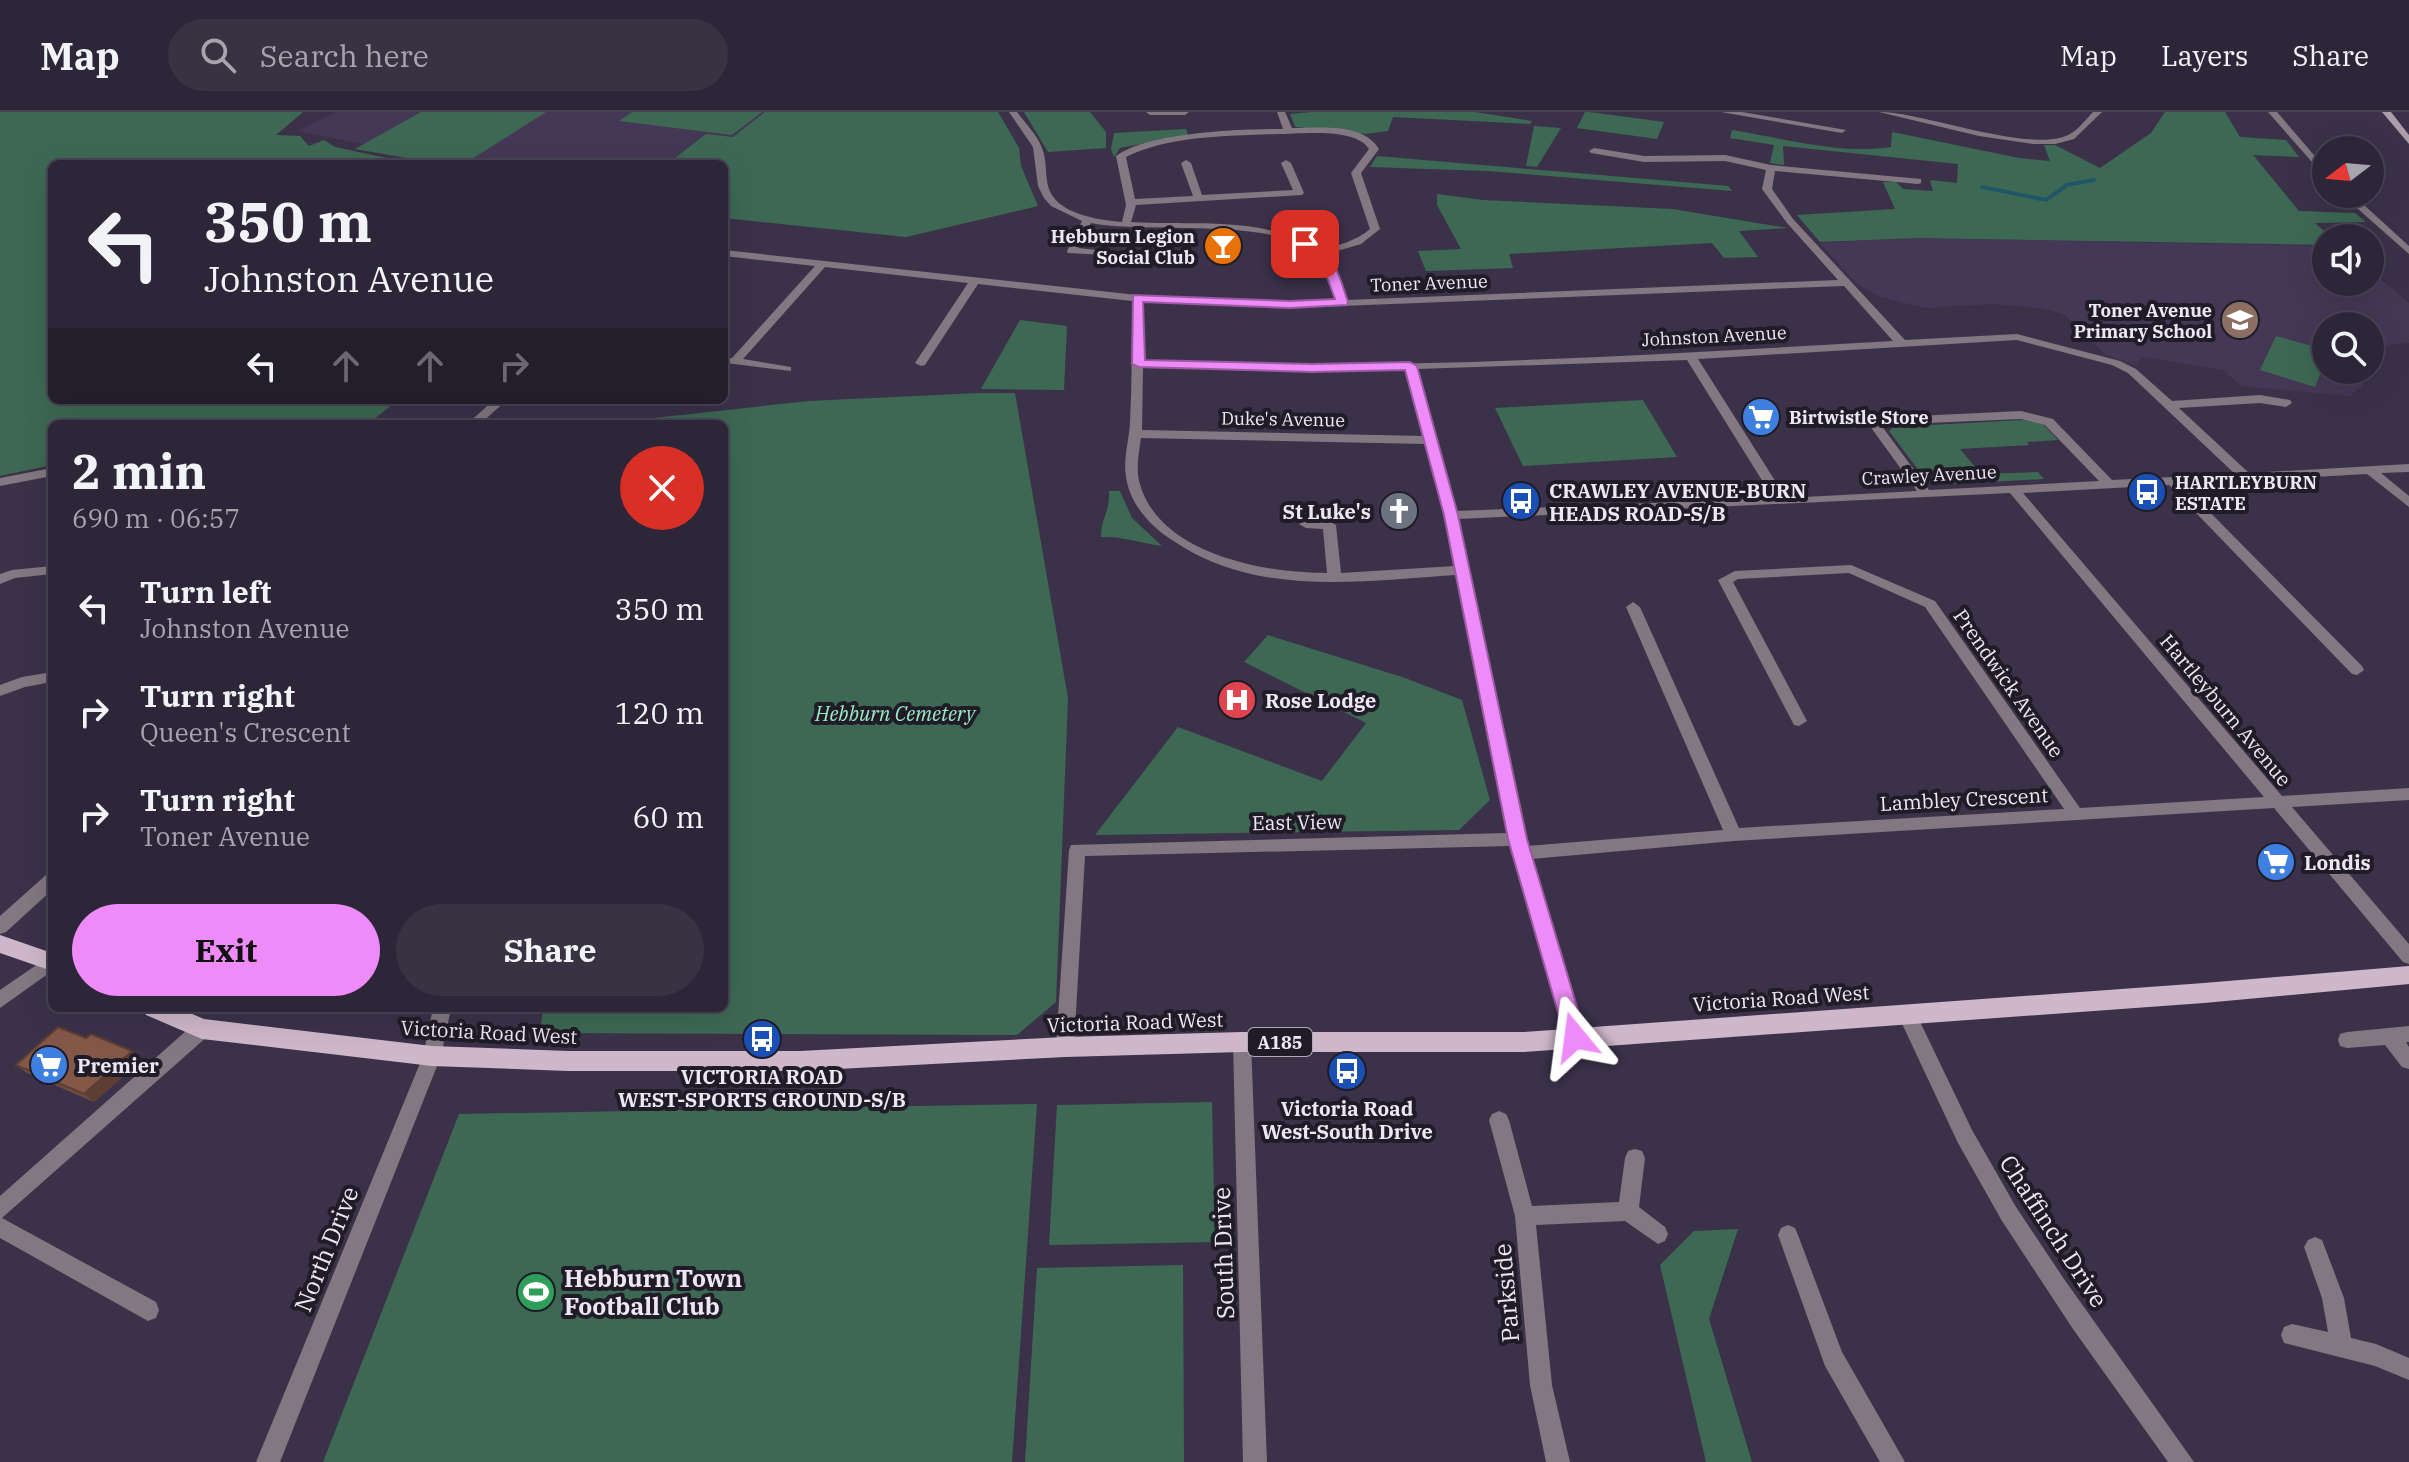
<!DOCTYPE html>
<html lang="en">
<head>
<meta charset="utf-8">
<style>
  :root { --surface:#2c2638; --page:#383243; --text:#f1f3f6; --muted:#a6a5ae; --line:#484353; --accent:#ee8bf8 }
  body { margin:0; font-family:"IBM Plex Serif",serif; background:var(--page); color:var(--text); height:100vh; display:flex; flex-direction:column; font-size:30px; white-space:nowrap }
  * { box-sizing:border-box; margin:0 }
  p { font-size:26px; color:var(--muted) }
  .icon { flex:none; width:44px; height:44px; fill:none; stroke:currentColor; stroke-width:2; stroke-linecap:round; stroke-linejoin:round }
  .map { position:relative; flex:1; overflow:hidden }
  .sheet { position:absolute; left:48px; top:308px; width:680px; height:592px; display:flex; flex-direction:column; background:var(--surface); border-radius:12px; box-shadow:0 8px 32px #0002,0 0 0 2px var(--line) }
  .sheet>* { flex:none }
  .hud { position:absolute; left:48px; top:48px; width:680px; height:244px; border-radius:12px; box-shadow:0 8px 32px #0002,0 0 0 2px var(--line); background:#2c2638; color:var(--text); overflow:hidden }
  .needle { width:52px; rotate:254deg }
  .fabs { position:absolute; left:2312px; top:24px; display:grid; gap:16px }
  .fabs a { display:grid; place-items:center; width:72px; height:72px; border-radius:50%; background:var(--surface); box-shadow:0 8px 32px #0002,0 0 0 2px var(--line); font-size:40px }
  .pin { position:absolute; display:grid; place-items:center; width:68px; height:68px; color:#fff; margin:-34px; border-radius:16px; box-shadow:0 4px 12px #0006 }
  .me { position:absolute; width:88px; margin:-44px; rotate:344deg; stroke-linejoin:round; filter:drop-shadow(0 0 6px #0008) }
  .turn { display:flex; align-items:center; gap:28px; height:168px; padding:0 24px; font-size:36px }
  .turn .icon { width:104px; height:104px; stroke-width:2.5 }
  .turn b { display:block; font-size:56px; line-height:68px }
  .lanes { display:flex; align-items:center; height:76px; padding:0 24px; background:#0003; justify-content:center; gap:40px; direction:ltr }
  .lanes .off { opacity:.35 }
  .round { display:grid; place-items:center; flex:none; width:84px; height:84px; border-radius:42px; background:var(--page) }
  .overview { display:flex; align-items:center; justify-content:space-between; height:136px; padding:0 24px }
  h1 { font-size:48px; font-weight:800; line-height:60px }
  .button { display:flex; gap:16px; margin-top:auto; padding:16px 24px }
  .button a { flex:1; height:92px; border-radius:48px; background:var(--accent); color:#111; font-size:32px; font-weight:800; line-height:92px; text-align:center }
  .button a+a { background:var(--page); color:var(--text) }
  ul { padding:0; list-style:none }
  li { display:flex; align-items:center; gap:24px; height:104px; padding:0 24px }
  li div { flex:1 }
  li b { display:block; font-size:30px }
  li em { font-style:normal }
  header { display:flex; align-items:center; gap:48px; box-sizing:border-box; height:112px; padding:0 40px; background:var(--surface); border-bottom:2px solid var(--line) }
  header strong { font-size:38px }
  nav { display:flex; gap:44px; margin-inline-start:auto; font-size:28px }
  .search { width:560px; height:72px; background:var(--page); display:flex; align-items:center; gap:20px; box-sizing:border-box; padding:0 28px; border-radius:44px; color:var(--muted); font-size:30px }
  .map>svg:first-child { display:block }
</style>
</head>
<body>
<header>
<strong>Map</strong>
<div class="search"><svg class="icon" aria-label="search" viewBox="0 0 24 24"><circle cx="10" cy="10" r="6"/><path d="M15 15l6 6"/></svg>Search here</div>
<nav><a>Map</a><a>Layers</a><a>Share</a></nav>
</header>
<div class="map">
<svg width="2409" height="1350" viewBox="0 0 2409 1350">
  <rect width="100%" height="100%" fill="#3b324a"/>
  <!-- built -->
  <path fill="#453856" d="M337,0h428l-32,26 -27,-4 -40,30h-164l-30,-4 -7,4h-30l-82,-15 10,-5 -65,-13z
    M1918,126l408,8v36h44v-12l39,33v40l-17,1 -22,13v-31h-44v44h29l8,15 -13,11 -109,-10 -18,-16 -80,-13 -8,8 -29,-10 -42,-41 -24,-6 -49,-4 -65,4 -46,-11 -24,-14 -36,-40z"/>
  <!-- green -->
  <path fill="#3d6954" d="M0,0h303l-27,23 24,1 9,10 15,-6 11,7 80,17h-363v236h346l-30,24h-316v41l-52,11z
    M421,0h125l-74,47 30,5h-60l-87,-15z
    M632,0h130l-30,23 -113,-14z
    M765,0h233l21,36 2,18 17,40 -132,31 -182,-19v-54h-57l39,-30 27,3z
    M1024,0h66l16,20v16l-58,4z
    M1312,0h163l57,9 -2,3 -137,-7 -5,14 -22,3 -71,-7 -5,-13z
    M1585,0h4l75,10 -7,17 -80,-11z
    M2165,0h60l15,25 46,3 13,17 -46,-2 46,56 56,2 11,9 -51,1 17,15h-6v7l-408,-7 -98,4 -23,-27 98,-6 -12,-27h13l7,7 30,2 -3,-11 27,3 1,-19 -175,-18 1,19 -14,-2 4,-18 -44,-7 2,-8c52,8 107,25 159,17l1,-15 127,26 31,3 -6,-16h11l45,23 51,-35z
    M1534,14l27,2 -24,39 -11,-1z
    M1186,17l2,6 -68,13 -6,9 -3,-8 3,-16z
    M1377,44l351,30 4,5 -244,-20 -118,-4z
    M1437,82l46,6 189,9 116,19 -49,3 19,26 -34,1 -12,-15 -203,11 4,14 -87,3 -8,-20 43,-2 -24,-44z
    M1020,208l47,6 -3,64 -83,-1z
    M2276,224l50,14v9l-11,28 -55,-17z
    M980,281h35l53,305 -12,304 -39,33 -477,-2 3,-25h181v-584h-126l211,-23z
    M1643,288l34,57 -154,9 -28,-58z
    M2023,308l20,4 15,16 -31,2 2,3 -69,4 21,25 57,-2 6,7 -109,6 -9,-5 -37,-49 5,-4z
    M1109,379h11l12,27 30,28c-21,-3 -40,-10 -61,-9 0,-20 9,-23 8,-46z
    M1268,523l137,43 57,22 28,100 -31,30 -364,5 83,-108 144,54 44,-58 -122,-61z
    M1212,990l3,140 -166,3 8,-140z
    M1037,992l-25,358h-689l136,-348z
    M1738,1117l-29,90 43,143h-46l-46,-197 34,-34z
    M1183,1153l1,197h-159l12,-194z"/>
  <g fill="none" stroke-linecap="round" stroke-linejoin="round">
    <!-- stream -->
    <path stroke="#205668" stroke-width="4" d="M1982,75l64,13 21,-15 27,-5"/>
    <!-- minor -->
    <path fill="#837881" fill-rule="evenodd" d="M1009,0h8c9,12 20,23 25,36 5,13 3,25 6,38 7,28 50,34 74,36l4,-17 -10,-49c33,-24 126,-27 167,-27l-6,-17h8l7,16c27,0 71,-6 87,21l-18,24 19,56 -19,15 -34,10 10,15 10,31 491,-20 -51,-57 -25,-34 4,-19 -41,-9 -81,1 -53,-9 -2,-2 5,-3 50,8 81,-1 46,10 150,14v4l-3,1 -143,-13 -3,18 21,30 112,121 112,-6 103,27 16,8 36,32 88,-6 30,5 2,3 -6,4 -26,-4 -81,5 70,65 160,-9v8l-28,1 28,23v11l-42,-33 -185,10 180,182 2,4 -7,5 -5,-1 -183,-189 -146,8 259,303 127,-8v12l-117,7 117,137v20l-6,-2 -129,-154 -540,33 -203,18 53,178 -2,6 -7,2 -7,-2 -2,-6 -55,-191 -426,10 -11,191 -2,6 -7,2 -7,-2 -2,-6 13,-197 2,-5 436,-12 -51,-258c-96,6 -200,23 -284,-35 -22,-14 -42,-36 -46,-63 -3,-18 3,-36 4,-54 2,-41 2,-82 2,-122l-154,-17 -53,81 -4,1 -6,-3 53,-80 -143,-16 -82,92 48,8v4l-65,-8v-4l6,-1 83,-92 -91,-10v-6l413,45 153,7 46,-2c-4,-13 -6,-30 -15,-41 -39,-45 -173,-24 -230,-36l-13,25 28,3v4l-38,-2 -1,-2 15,-30 -31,-15 -7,-8 -6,-12 -5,-39zM1277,22c23,0 79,-7 92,15l-18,24 19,56c-14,12 -31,16 -49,21 -62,-35 -122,-24 -190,-28l5,-17 166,-10 2,-2 -13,-30 -5,-3 -5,3 12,27 -91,5 -11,-32 -5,-3 -5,3 12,33 -58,3 -9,-42c44,-22 102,-21 151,-23zM1844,174l49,55c-193,11 -387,23 -580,24 -57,0 -113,-3 -170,-4l-1,-60 148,7zM2017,228l95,25 16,8 107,101 -123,6 -59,-61 -32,-8 -148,7 -6,4 50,69 -131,7 -88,-139zM1687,248l86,138 -317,13 -39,-142zM1143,256l169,3 93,-1 18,66 -281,-6zM2021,307l24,6 54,56 -170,9 -48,-65zM1141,326l284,6 19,71 11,51 -114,7 -5,-48c-8,-6 -29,-7 -37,-1l7,4 17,1 4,44c-63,0 -170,-19 -188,-92 -3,-14 0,-29 2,-43zM2010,381l254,304 -184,11 -145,-207 -84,-36 -116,6 -17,9 76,145 5,1 8,-5 -74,-139 5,-3 111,-6 76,34 139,202 -325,19 -99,-221 -7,-5 -7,5 97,223 -196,16 -69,-327z
      M1146,0h43l-4,3h-35z
      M1721,0h21l104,18 -4,3z
      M1879,0c46,0 153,43 191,22 9,-5 16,-15 23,-22h9l-28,27 -19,5h-22l-54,-8z
      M2268,0h9l49,57v9z
      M2341,82h11l57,52v8z
      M494,288h13l-27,24h-13z
      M52,356v8l-52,10v-8z
      M52,454v8l-37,4 -15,6v-10l12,-4z
      M52,560v10l-27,5 -25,9v-11l22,-8z
      M52,761v17l-46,42 -6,2v-18l46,-41z
      M51,843l1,16 -52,37v-18z
      M1906,893l7,2 59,123 44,77 48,72 130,183h-26l-95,-133 -71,-108 -44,-78 -61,-130 2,-6z
      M433,896h18l-10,48 -161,406h-24l167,-406z
      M202,909l7,2 2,6 -2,6 -207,183 154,84 3,8 -3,8 -8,3 -148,-83v-42l195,-173z
      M2409,914v16h-3l3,5v22l-7,-2 -17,-22 -38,3 -7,-2 -2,-6 2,-6 7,-2z
      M1242,922l7,2 2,6 16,420h-24l-10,-420 2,-6z
      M1499,999l7,3 3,6 23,86 87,-4 6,-44 3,-7 7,-2 7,2 3,7 -6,49 26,20 3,7 -3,7 -7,3 -33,-23 -89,4 16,160 18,77h-24l-16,-77 -15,-169 -26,-96 3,-6z
      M1788,1113l7,3 3,7 44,117 63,110h-25l-55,-96 -47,-131 3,-7z
      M2315,1125l7,3 22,58 7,40 25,6 33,14v22l-34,-14 -91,-23 -3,-8 3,-8 8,-3 36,8 -6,-34 -18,-51 4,-7z"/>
    <!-- secondary -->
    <path fill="#ad9caa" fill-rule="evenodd" d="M2382,0h9l18,23v9z"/>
    <!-- primary -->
    <path fill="#ceb7ca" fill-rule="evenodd" d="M0,823l52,18v18l-52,-18z
      M2409,854v18l-205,19 -680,49h-282l-177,5 -265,14h-232l-136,-5 -230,-27 -56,-24 -4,-7h36l26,11 228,27 136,5h232l265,-14 177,-5h282l680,-49z"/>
  </g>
  <!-- wall -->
  <path fill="#724c3f" d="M132,939l10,9 -48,42 -67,-29 -11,-8z"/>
  <!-- shaded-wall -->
  <path fill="#5c3e33" d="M132,939l10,9 -48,42 -10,-8z"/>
  <!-- building -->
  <path fill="#845849" stroke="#5c3e33" stroke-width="2" d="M58,915l28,11 5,-4 41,17 -48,43 -68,-29z"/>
  <!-- route -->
  <path fill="#ee8bf8" stroke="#9b5aa1" stroke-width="2" d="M1301,130c31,-2 39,37 47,60l-1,3 -57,3 -147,-6 2,58 167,4 98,-2 7,4 41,149 69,324 59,198 -3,6 -8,3 -7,-3 -3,-6 -57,-198 -64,-324 -39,-145 -93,2 -173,-5 -7,-3 1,-69 157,6 45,-2 -14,-38 -20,-14z"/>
  <!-- icons -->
  <defs>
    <symbol id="bar-disc" viewBox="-11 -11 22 22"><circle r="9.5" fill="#e8710a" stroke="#201c27"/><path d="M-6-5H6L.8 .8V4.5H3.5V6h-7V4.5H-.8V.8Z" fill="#fff"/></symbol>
    <symbol id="school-disc" viewBox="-11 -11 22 22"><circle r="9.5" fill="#8d6e63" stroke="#201c27"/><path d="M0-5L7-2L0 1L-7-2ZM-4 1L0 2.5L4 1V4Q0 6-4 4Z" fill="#fff"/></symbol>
    <symbol id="supermarket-disc" viewBox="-11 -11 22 22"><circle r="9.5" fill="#3f7fe0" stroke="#201c27"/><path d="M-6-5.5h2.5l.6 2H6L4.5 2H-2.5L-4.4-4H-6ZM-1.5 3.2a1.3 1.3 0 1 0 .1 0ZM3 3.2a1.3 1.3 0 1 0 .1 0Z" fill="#fff"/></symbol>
    <symbol id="bus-disc" viewBox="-11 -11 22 22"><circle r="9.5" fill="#1a4fb4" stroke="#201c27"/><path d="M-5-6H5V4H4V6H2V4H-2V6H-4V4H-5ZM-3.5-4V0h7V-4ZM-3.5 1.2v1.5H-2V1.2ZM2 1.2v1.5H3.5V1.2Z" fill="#fff"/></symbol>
    <symbol id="church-disc" viewBox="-11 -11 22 22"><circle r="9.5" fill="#6b7280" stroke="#201c27"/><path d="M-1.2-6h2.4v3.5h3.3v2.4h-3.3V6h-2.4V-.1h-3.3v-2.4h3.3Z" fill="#fff"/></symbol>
    <symbol id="hospital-disc" viewBox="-11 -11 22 22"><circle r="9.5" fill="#e0444e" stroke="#201c27"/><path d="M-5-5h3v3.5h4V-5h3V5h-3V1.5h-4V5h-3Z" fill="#fff"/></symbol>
    <symbol id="stadium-disc" viewBox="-11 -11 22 22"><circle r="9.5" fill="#2e9e5b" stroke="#201c27"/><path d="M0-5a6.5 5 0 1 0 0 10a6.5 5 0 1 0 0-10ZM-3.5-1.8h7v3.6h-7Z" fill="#fff"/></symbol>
  </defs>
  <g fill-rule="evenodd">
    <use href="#bar-disc" x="1201" y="112" width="44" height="44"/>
    <use href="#school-disc" x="2218" y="186" width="44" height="44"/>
    <use href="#supermarket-disc" x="1739" y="283" width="44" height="44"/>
    <use href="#bus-disc" x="2125" y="358" width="44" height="44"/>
    <use href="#bus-disc" x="1499" y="367" width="44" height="44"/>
    <use href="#church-disc" x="1377" y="377" width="44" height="44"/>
    <use href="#hospital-disc" x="1215" y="566" width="44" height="44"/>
    <use href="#supermarket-disc" x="2254" y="728" width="44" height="44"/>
    <use href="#bus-disc" x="740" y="905" width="44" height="44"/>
    <use href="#supermarket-disc" x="27" y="931" width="44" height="44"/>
    <use href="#bus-disc" x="1325" y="937" width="44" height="44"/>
    <use href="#stadium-disc" x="514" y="1158" width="44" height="44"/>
  </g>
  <g text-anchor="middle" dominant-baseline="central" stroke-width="8" stroke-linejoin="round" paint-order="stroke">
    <!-- far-poi labels -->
    <g font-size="18" font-weight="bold" fill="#ece7f6" stroke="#201c27" text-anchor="end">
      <text x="1195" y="124">Hebburn Legion<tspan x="1195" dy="21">Social Club</tspan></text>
      <text x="2212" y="198">Toner Avenue<tspan x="2212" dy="21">Primary School</tspan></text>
      <text x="1789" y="305" text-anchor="start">Birtwistle Store</text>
      <text x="2175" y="370" text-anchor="start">HARTLEYBURN<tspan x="2175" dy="21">ESTATE</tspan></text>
    </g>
    <!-- far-street labels -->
    <g font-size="18" fill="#ece7f6" stroke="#201c27">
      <text transform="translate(1429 171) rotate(-2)">Toner Avenue</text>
      <text transform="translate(1714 224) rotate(-3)">Johnston Avenue</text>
      <text transform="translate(1283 307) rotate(1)">Duke's Avenue</text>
      <text transform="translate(1929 363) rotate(-3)">Crawley Avenue</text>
    </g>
    <!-- shield labels -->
    <rect fill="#201c27" stroke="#afaab8" stroke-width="2" x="1248" y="916" width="64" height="28" rx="6"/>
    <g font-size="18" font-weight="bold" fill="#ece7f6">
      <text x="1280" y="930">A185</text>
    </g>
    <!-- poi labels -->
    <g font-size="20" font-weight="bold" fill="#ece7f6" stroke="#201c27" text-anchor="start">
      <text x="1549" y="378">CRAWLEY AVENUE-BURN<tspan x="1549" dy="23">HEADS ROAD-S/B</tspan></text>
      <text x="1371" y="399" text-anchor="end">St Luke's</text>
      <text x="1265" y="588">Rose Lodge</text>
      <text x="2304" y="750">Londis</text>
      <text x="77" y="953">Premier</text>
      <text x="762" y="964" text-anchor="middle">VICTORIA ROAD<tspan x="762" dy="23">WEST-SPORTS GROUND-S/B</tspan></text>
      <text x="1347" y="996" text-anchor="middle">Victoria Road<tspan x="1347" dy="23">West-South Drive</tspan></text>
    </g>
    <!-- street labels -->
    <g font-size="20" fill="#ece7f6" stroke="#201c27">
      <text transform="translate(2009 571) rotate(55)">Prendwick Avenue</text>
      <text transform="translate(2226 598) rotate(50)">Hartleyburn Avenue</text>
      <text transform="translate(1964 687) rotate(-3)">Lambley Crescent</text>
      <text transform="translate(1297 710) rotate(-1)">East View</text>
      <text transform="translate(1781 886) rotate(-4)">Victoria Road West</text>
      <text transform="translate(1135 910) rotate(-2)">Victoria Road West</text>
      <text transform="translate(489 920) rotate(3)">Victoria Road West</text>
    </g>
    <!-- park labels -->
    <g font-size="20" font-style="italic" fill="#9ceac5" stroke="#201c27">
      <text x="895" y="601">Hebburn Cemetery</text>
    </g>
    <!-- near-street labels -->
    <g font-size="24" fill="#ece7f6" stroke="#201c27">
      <text transform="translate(2054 1119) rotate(57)">Chaffinch Drive</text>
      <text transform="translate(326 1137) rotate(-68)">North Drive</text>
      <text transform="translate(1223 1141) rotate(-92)">South Drive</text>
      <text transform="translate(1506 1181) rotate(-95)">Parkside</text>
    </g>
    <!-- near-poi labels -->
    <g font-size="24" font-weight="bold" fill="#ece7f6" stroke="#201c27" text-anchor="start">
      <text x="564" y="1166">Hebburn Town<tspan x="564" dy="28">Football Club</tspan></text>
    </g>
  </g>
</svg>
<div class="fabs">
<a><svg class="needle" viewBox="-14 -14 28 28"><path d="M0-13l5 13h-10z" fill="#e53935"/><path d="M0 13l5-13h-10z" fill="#a6a5ae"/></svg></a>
<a><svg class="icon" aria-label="sound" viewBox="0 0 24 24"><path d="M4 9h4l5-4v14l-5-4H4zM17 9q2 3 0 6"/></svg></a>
<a><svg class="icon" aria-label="search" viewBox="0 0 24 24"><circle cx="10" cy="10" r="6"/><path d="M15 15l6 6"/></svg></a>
</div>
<div class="pin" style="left:1305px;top:132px;background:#d93025"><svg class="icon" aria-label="arrive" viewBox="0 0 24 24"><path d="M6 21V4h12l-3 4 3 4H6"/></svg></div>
<svg class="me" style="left:1575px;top:925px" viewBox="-20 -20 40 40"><path d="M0-17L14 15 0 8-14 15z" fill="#ee8bf8" stroke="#fff" stroke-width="4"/></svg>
<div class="hud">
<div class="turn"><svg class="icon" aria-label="left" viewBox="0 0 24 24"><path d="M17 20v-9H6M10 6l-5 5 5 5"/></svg><div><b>350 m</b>Johnston Avenue</div></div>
<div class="lanes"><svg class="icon" aria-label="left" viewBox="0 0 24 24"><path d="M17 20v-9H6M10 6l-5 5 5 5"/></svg><svg class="icon off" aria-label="ahead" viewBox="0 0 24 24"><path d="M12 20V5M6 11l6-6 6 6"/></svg><svg class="icon off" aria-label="ahead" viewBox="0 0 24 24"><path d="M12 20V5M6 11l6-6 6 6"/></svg><svg class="icon off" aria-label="right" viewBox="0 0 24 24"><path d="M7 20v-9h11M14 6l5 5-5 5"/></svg></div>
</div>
<section class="sheet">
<div class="overview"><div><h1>2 min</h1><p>690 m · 06:57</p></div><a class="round" style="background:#d93025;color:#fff"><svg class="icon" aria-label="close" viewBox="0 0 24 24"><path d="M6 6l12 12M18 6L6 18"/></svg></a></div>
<ul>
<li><svg class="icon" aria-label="left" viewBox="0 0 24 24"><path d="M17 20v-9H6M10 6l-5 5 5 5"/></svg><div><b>Turn left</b><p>Johnston Avenue</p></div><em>350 m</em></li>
<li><svg class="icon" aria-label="right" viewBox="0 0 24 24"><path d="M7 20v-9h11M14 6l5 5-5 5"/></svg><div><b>Turn right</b><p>Queen's Crescent</p></div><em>120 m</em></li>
<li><svg class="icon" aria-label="right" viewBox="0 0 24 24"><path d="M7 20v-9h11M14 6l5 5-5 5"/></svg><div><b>Turn right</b><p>Toner Avenue</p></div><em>60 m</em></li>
</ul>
<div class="button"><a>Exit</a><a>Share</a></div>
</section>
</div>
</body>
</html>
